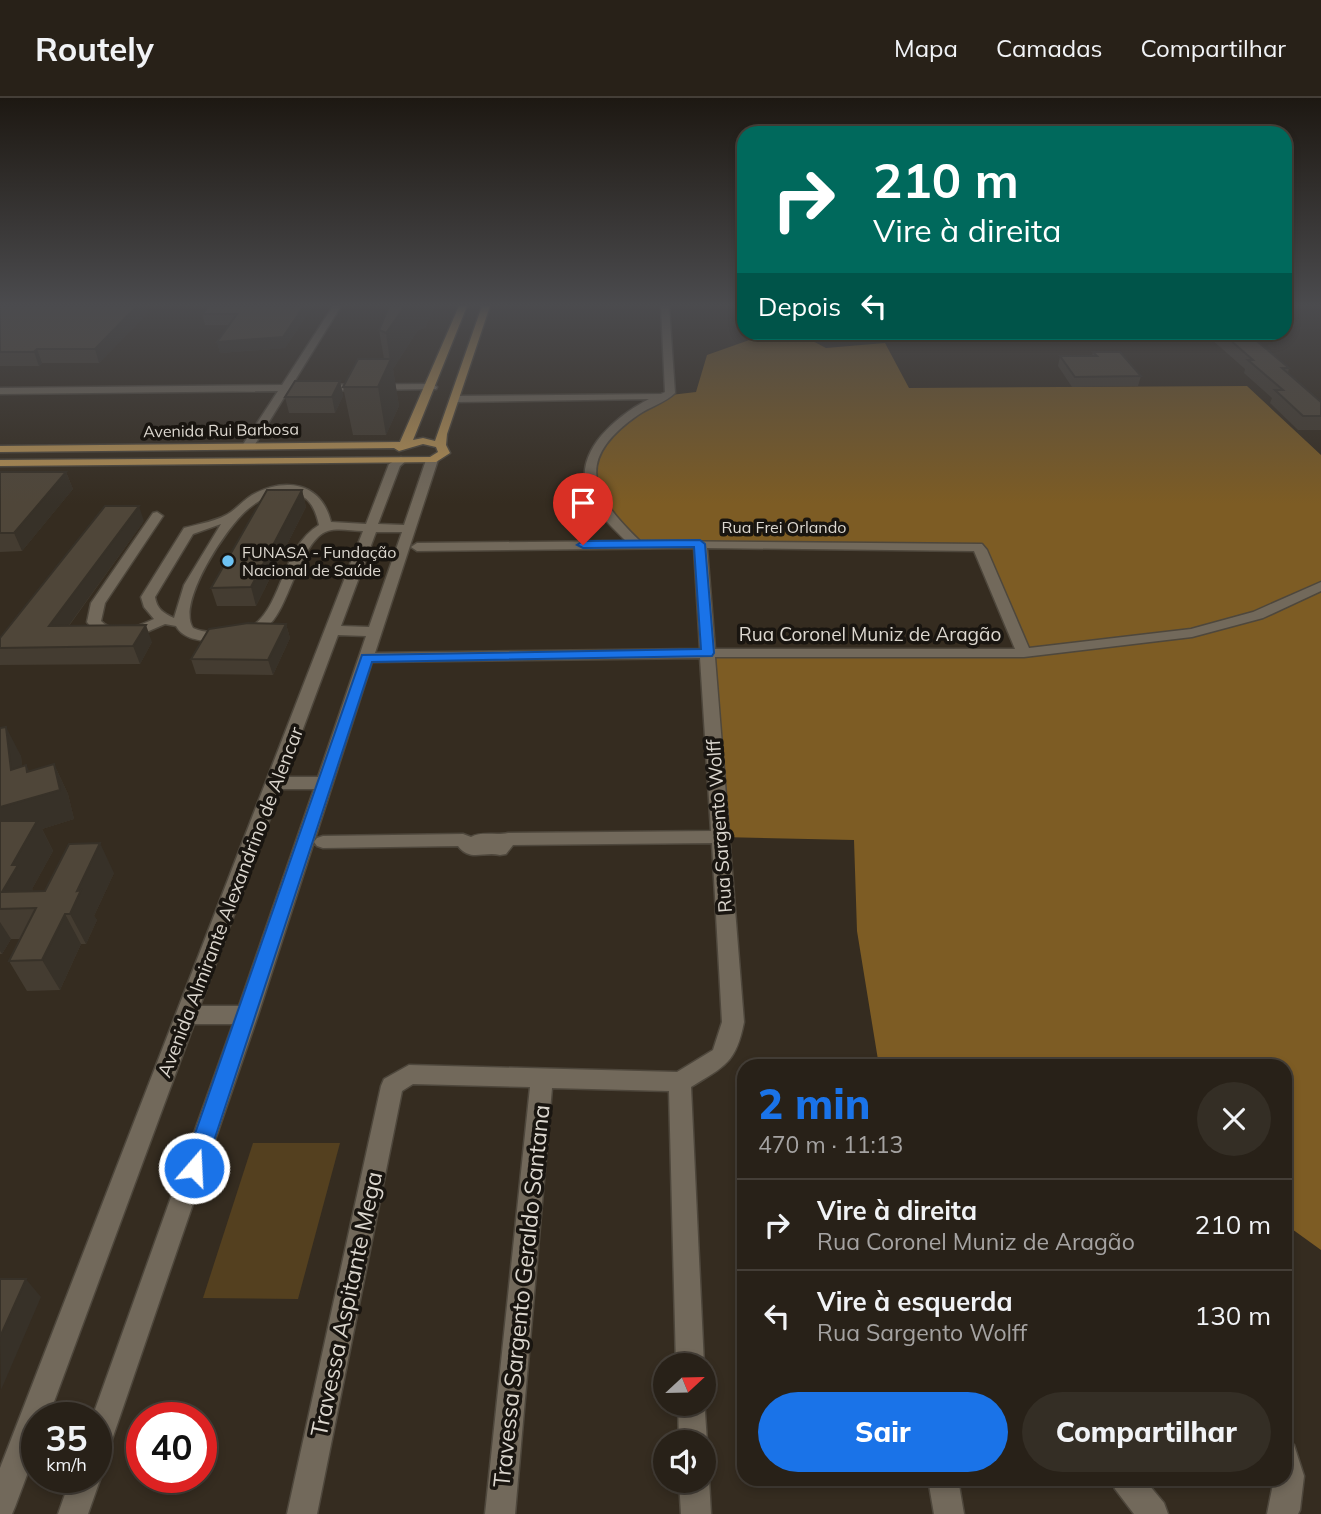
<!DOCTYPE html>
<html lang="pt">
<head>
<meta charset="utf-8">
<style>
  :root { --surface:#282118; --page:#342e25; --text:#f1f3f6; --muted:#a5a3a2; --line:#443e37; --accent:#1a73e8 }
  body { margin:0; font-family:Mulish,sans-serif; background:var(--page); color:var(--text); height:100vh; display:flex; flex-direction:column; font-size:26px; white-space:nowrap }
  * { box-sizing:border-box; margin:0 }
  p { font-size:23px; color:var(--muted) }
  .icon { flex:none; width:38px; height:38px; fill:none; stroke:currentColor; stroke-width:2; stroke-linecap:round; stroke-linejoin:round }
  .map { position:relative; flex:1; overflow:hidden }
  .sheet { position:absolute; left:737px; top:961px; width:555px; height:427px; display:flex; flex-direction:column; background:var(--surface); border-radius:21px; box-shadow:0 4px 10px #0003,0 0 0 2px var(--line) }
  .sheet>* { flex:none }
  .guide { position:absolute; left:737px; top:28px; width:555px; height:214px; border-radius:21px; box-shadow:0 4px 10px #0003,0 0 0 2px var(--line); background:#00695c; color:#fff; overflow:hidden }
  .needle { width:46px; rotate:68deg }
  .fabs { position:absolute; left:653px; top:1255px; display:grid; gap:14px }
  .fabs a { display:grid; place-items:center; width:63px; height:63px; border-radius:50%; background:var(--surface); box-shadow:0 4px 10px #0003,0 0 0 2px var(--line); font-size:35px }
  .speed { position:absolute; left:21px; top:1304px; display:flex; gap:14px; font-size:35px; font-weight:700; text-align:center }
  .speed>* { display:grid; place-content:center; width:91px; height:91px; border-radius:50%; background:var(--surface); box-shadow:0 4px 10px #0003,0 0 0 2px var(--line); line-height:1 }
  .speed small { font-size:18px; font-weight:400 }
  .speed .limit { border:10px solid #d22; background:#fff; color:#111 }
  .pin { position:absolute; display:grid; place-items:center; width:60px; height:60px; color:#fff; margin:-72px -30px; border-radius:50% 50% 50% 0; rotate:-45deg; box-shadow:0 0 7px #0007 }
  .pin .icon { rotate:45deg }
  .me { position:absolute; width:77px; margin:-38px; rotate:19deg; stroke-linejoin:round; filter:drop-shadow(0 0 5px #0008) }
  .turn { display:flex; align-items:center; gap:24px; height:147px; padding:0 21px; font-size:32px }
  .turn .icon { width:91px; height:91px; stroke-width:2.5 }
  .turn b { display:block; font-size:49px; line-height:60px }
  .then { display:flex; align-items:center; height:66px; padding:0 21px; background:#0003; gap:14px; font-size:26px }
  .round { display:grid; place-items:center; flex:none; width:74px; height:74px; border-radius:37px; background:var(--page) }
  .headline { display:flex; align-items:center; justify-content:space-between; height:119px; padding:0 21px }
  h1 { font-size:42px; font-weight:800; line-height:52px; color:var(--accent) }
  .primary-button { display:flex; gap:14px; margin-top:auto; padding:14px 21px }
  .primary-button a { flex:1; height:80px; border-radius:42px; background:var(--accent); color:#fff; font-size:28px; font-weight:800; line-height:80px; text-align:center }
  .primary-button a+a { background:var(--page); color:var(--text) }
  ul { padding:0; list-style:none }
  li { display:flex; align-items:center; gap:21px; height:91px; padding:0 21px; border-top:2px solid var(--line) }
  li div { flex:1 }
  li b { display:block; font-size:26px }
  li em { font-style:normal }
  header { display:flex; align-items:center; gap:42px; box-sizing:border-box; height:98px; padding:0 35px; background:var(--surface); border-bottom:2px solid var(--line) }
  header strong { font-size:33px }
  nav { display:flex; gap:38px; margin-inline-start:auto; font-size:24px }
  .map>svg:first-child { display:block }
</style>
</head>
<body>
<header>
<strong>Routely</strong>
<nav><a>Mapa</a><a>Camadas</a><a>Compartilhar</a></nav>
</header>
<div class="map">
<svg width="1321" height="1416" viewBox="0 0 1321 1416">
  <rect width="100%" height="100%" fill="#352c20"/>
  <!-- green -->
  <path fill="#54401f" d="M253,1045h87l-42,156 -95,-1z"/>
  <!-- forest -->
  <path fill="#7d5c24" d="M782,236l21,2 23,12 59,-5 24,45 338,-2 74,69v795l-36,-26 -1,-158h-405l-22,-135 -3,-91 -134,-3 -12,-184h316l-43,-103 -345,-6 -25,-24 -22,-57 13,-20 60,-47 34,-4 11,-37 48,-17z"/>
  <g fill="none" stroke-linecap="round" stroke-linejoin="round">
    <defs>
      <path id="minor" d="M333,208h8l-49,79 140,-1 5,3 -1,2 -148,2 -34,55 -6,3 -6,-3 36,-55 -278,3v-6l282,-3z
        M661,208h8l6,87c-10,10 -26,14 -37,22 -65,45 -46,80 2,126l342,3 5,6 42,98 162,-19 62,-17 68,-30v9l-58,27 -71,19 -168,20h-309l29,365c-8,41 -19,44 -53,65l13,278h-28l-7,-274 -117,-3 -37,426h-30l45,-427 -117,-3 -11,7 -85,423h-30l94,-428 3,-7 25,-14 268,7 36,-22 9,-28 -10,-179 -199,2 -7,9 -6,1c-16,-4 -30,7 -42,-9l-135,2 -6,-2 -3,-4 3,-4 6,-2 140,-2 8,3c11,-6 25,-1 37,-4l203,-2 -11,-173 -328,4 -114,353 -152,442 -10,4v-43h-4l141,-394h-39l-146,394h-11v30l-22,59 -3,7h-12v-46l363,-937c-16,0 -33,-6 -45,6 -9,9 -15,21 -20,32 -23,52 -23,70 -85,72 -13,0 -30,-2 -37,-15l-11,-2 -23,10 -25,4 -22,-6 -8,-10 4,-19 62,-90 4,-1 6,4 -58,87 -4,18c15,15 36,6 53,-2l-10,-12 -3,-10 43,-69c14,-4 35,-7 47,-16 7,-5 13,-12 21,-17 33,-18 69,-13 79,27l35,2 23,-60 12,-7 6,3 -7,6 -22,58 26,1 22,-65 6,-3 6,3 -63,193 325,-4 -6,-101 -277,3 -6,-4 6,-4 209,-2c-15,-15 -33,-31 -39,-51 -13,-40 31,-75 62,-91l-194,3 -5,-3 5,-3 206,-2 4,-2zM283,394c23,0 31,11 36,33 -38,23 -36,82 -68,102 -7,5 -18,4 -26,4 -12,1 -22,2 -32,-3 -17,-25 34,-102 55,-119 10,-9 22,-14 35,-17zM221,426l-37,61 -10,33c-11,-5 -17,-9 -19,-21l38,-63zM376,434h26l-33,95 -28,-1zM707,450l267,3 41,98h-300zM338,537l28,1 -48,141h-33zM281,691h33l-75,217h-39z
        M704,1300l3,44 -3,9v-9h-25l-1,-38h26z
        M1284,1343l10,4 10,31 -4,34 -2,4h-31l7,-35h10z
        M96,1369l5,10 -13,37h-30l13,-37h25z
        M704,1371l5,11 2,34h-30l-2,-34h25z
        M928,1381h30l6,35h-30z
        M1110,1381h34l20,24 4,11h-34l-19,-25z"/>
      <path id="major" d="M459,208h8l-54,134 10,-2 12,3 47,-135h8l-43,128 -1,11 4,8 -14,9 -436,4v-6l430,-3 8,-5 -2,-5 -13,-3 -24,7 -5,-3 -394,4v-6l400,-4z"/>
    </defs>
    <!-- minor casing -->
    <use href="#minor" stroke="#4e473c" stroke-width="3"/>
    <!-- major casing -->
    <use href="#major" stroke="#4e473c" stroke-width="3"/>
    <!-- minor -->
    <use href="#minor" fill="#72695b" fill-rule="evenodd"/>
    <!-- major -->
    <use href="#major" fill="#b38f54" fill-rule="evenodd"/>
  </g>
  <!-- wall -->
  <path fill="#443c31" d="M0,208h146l2,7 -49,50h-57l-3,3h-39z
    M209,208h104l-28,42 -65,5 -3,-11 12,-17h-24l-3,-11z
    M389,208h46l-10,22 -7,2 -25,39 6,37 -13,29h-33l-10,-48 41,-28 -5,-29z
    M1284,217l5,4 -5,12z
    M1203,234h43l43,36 -1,5 33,29v28h-23l-28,-27 2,-5 -28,-25 1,-4z
    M1093,254l48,24 -3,10 -66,1 -14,-21 2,-10h32z
    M340,283l3,15 -8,17h-46l-4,-16z
    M0,374h66l7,17 -51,62 -22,1z
    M302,392l4,17 -50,99h-39l-6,-18z
    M144,423l-75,105 83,16 -12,22 -140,1v-27z
    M286,526l4,14 -17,37 -77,-1 -5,-15z
    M0,630l21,28 1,11 7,4 25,-7 14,30 6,25 -32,10 11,22 -21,38 1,2h12l69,-18 -20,43 3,4 -11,24h-5l-21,46 -33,1 -18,-30 11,-22h-9l-9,15h-2z"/>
  <!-- shaded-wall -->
  <path fill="#373128" d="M135,208h11l2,7 -49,50 -4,-14z
    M304,208h9l-28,42 -65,5 -3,-11z
    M405,208h30l-10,22 -7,2 -25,39 6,37 -13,29 -8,-48 12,-26 -4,-28z
    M37,251l5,14 -3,3 -5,-14z
    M340,283l3,15 -8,17 -3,-16z
    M66,374l7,17 -51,62 -8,-18z
    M302,392l4,17 -50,99 -5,-19z
    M139,408l5,15 -88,122 -7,-17z
    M286,526l4,14 -17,37 -5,-15z
    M146,527l6,17 -12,22 -7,-18z
    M6,629l15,29 5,44 -15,-30z
    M54,666l14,30 6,25 -32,10 11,22 -21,38 3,6 -33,-3 -2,-50v-35l27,-35 -1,-7 15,30z
    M100,745l14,30 -20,43 3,4 -11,24 -16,-30 7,-23z
    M65,816l16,30 -21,46 -18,-30z
    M0,824l11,17 -9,15 -2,-3z
    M26,1181l15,18 -40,93 -1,-53z"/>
  <!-- building -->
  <path fill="#4f4639" stroke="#373128" stroke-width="2" d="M0,208h137l-42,43h-58l-3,3h-34z
    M209,208h95l-21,31 -66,5 20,-28h-35z
    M389,208h16l-19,27 -7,-3z
    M1221,234h25l43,36h-7l39,34v14h-18l-28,-26h8l-35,-30h5z
    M1093,254h27l21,24 -66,1 -15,-21h37z
    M358,261h33l-13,28h-35z
    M295,283h45l-8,16h-47z
    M0,374h66l-52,61h-14z
    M267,392h35l-51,97 -40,1z
    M105,408h34l-90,120 97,-1 -13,21 -133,2v-10z
    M248,525l38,1 -18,36 -77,-1 18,-30z
    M6,629l5,43 15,-5 1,7 27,-8 6,26 -60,17v-79z
    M0,723h37l-25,44h6l-16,27 43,-1 24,-47 31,-1 -23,48 4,-1 -11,24h-5l-23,46 -33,1 27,-53 -36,1z
    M0,1181h26l-26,58z"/>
  <!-- sky -->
  <linearGradient id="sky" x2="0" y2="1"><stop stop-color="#1d1812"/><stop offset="0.51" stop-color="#4b4b4e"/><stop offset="1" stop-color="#4b4b4e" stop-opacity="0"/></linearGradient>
  <rect width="1321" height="406" fill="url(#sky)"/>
  <!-- route -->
  <path fill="#1a73e8" stroke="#114b97" stroke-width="2" d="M700,442l5,4 9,109 -2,3 -340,6 -167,506 -3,7 -8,3 -8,-3 -3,-7 179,-513 339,-6 -7,-102 -111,1 -6,-3 6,-4z"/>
  <!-- markers -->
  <circle fill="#6dc2f3" stroke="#191510" stroke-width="2.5" cx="228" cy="463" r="7"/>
  <g text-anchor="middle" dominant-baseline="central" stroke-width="7" stroke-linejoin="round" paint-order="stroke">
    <!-- far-street labels -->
    <g font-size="16" fill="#dcd7cf" stroke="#191510">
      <text transform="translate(221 332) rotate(-1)">Avenida Rui Barbosa</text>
      <text x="784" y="429">Rua Frei Orlando</text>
    </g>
    <!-- far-poi labels -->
    <g font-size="16" fill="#dcd7cf" stroke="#191510" text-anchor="start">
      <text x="242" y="454">FUNASA - Fundação<tspan x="242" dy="18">Nacional de Saúde</tspan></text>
    </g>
    <!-- street labels -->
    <g font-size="19" fill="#dcd7cf" stroke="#191510">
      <text x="870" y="536">Rua Coronel Muniz de Aragão</text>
      <text transform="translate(719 728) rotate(-94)">Rua Sargento Wolff</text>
      <text transform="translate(230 804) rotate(-69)">Avenida Almirante Alexandrino de Alencar</text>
    </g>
    <!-- near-street labels -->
    <g font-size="23" fill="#dcd7cf" stroke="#191510">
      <text transform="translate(521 1198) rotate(-84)">Travessa Sargento Geraldo Santana</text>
      <text transform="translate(346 1206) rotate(-78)">Travessa Aspitante Mega</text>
    </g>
  </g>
</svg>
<div class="fabs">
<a><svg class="needle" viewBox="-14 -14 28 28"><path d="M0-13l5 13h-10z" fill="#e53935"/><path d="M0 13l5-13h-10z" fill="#a5a3a2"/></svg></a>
<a><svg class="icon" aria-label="sound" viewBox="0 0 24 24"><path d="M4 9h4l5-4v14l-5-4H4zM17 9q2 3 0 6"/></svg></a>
</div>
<div class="speed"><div>35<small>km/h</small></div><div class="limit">40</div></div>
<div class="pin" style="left:583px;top:447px;background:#d93025"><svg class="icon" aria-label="arrive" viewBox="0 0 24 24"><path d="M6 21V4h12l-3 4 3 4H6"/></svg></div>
<svg class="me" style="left:194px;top:1070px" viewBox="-20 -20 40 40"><circle r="17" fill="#1a73e8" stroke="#fff" stroke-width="3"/><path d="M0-11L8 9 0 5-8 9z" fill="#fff"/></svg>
<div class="guide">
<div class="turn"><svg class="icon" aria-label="right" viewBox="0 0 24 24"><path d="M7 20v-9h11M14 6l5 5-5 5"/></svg><div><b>210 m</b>Vire à direita</div></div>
<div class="then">Depois<svg class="icon" aria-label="left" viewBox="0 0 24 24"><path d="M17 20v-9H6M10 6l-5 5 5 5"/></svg></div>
</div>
<section class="sheet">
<div class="headline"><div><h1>2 min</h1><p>470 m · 11:13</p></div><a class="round"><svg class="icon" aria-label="close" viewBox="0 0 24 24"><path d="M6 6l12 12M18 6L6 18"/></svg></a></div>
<ul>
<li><svg class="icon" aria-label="right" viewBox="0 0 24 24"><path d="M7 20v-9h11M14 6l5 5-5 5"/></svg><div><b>Vire à direita</b><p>Rua Coronel Muniz de Aragão</p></div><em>210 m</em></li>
<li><svg class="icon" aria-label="left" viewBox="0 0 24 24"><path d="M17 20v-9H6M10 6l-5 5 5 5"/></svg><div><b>Vire à esquerda</b><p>Rua Sargento Wolff</p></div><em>130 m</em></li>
</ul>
<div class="primary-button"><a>Sair</a><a>Compartilhar</a></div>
</section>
</div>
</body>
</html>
